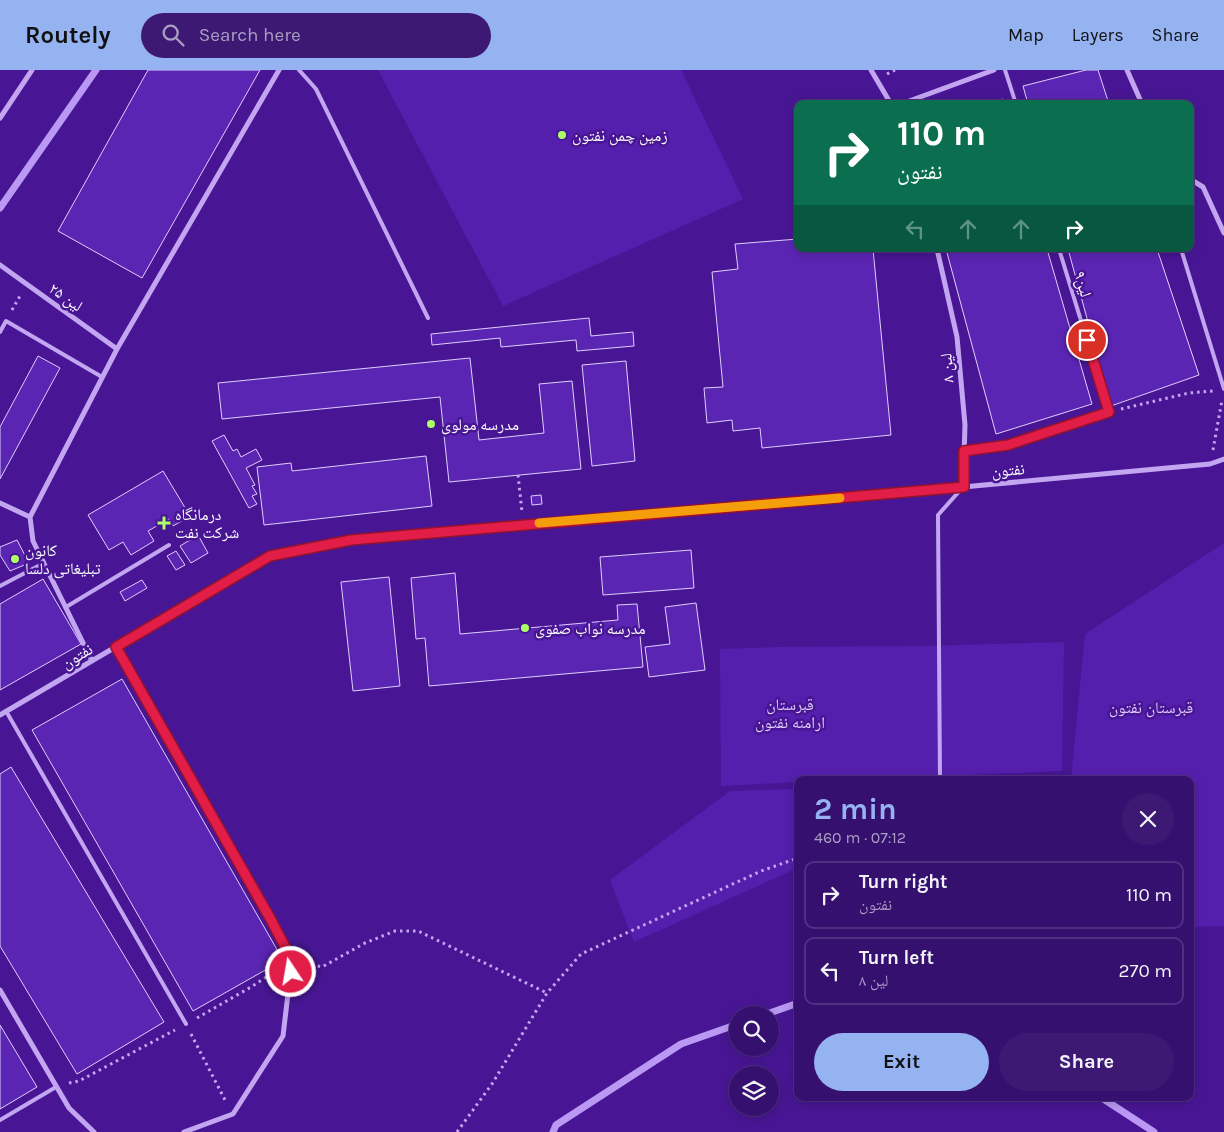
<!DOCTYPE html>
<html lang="en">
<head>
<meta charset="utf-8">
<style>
  :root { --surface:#36106f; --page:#3d1974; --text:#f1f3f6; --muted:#aa9dc3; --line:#503082; --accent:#95b2f1 }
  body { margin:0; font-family:Karla,"Noto Naskh Arabic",sans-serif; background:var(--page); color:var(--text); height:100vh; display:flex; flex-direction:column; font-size:19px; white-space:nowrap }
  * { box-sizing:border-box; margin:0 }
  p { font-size:16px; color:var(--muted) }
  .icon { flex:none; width:28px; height:28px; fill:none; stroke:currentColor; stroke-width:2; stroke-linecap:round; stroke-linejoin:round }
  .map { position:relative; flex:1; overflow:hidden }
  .panel { position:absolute; left:794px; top:706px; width:400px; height:325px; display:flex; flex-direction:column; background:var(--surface); border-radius:10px; box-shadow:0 2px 12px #0003,0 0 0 1px var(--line) }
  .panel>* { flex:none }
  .banner { position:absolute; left:794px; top:30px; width:400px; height:152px; border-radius:10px; box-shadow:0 2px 12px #0003,0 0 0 1px var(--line); background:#0b6e4f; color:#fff; overflow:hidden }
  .tools { position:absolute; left:729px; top:936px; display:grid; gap:10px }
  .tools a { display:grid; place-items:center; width:50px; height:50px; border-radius:50%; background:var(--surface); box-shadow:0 2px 12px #0003,0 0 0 1px var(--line); font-size:25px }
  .pin { position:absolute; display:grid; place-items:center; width:42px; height:42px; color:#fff; margin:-21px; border:2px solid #fff; border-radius:50%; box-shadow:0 1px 5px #0007 }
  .me { position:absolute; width:55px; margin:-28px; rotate:348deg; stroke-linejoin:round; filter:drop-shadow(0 0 4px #0008) }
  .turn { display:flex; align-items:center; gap:18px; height:105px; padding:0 20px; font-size:22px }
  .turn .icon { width:65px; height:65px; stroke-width:2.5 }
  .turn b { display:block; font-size:35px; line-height:42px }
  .lanes { display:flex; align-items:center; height:48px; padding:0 20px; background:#0003; justify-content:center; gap:25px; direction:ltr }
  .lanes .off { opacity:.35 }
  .round { display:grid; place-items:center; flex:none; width:52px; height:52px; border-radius:26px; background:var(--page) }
  .overview { display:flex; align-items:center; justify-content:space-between; height:85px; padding:0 20px }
  h1 { font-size:30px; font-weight:700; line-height:38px; color:var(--accent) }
  .cta { display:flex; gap:10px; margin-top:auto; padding:10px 20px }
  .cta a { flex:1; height:58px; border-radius:30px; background:var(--accent); color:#111; font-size:20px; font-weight:700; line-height:58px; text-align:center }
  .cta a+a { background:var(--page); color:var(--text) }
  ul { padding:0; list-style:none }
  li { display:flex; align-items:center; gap:15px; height:68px; margin:0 10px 8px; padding:0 10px; border:2px solid var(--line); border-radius:10px }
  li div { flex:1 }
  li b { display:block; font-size:19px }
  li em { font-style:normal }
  header { display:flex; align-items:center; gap:30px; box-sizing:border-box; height:70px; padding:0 25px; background:var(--accent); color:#111 }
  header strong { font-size:24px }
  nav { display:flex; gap:28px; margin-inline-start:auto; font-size:18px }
  .search { width:350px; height:45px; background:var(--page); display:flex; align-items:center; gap:12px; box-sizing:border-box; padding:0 18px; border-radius:28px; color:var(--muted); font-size:19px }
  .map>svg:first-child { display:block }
</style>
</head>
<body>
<header>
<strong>Routely</strong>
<div class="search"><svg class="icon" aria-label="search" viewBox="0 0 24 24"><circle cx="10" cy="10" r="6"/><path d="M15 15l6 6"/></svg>Search here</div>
<nav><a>Map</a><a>Layers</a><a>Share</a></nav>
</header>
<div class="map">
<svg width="1224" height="1062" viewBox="0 0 1224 1062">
  <rect width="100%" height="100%" fill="#481694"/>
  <!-- green -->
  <path fill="#551fae" d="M378,0h303l62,129 -240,107z
    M1224,473v383l-34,1v-147h-144l25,-1 14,-145z
    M1064,572l-2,129 -209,9h-55l-1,2 -76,4 -1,-137 57,-2 151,-1z
    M797,719v79l-163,74 -24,-62 120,-89z"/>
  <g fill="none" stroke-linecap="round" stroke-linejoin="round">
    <!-- stream -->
    <path stroke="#ba99f4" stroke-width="7" d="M0,138l96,-138
      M764,945l34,-12
      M1102,1028l52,34
      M553,1062l3,-7 125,-81 57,-20"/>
  </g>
  <!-- building -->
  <path fill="#5b25b3" stroke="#dfcefc" d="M148,0h112l-118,208 -84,-47z
    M1086,0h12l11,34h-81l-5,-18z
    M1003,29l1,5h-19z
    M798,169v10h75l18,186 -129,13 -2,-20 -27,3 -1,-11 -25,3 -3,-35 19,-1 -11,-115 26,-3 -3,-25z
    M946,179h101l45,155 -96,30z
    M1068,179h89l42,126 -88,31z
    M589,248l2,18 42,-4 1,14 -57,5 -1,-11 -75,7 -1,-9 -68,7 -1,-11z
    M38,286l22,12 -60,111v-52z
    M470,288l9,82 65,-7 -5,-49 33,-3 9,88 -132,13 -9,-85 -218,22 -4,-36z
    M626,291l9,100 -43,5 -10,-101z
    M224,365l9,16 4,-2 4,8 15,-8 6,11 -16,8 9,17 -3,1 5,8 -5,2 5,8 -8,4 -37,-67z
    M426,386l6,50 -168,19 -7,-58 34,-4 1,8z
    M163,401l27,45 -17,10 -4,-7 -21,12 6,10 -23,14 -8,-13 -14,8 -21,-35z
    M541,425l1,9 -10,1 -1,-9z
    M198,465l10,18 -17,10 -11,-17z
    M17,470l12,23 -19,8 -10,-16v-8z
    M691,480l3,38 -91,7 -3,-38z
    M176,481l9,14 -9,5 -9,-14z
    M455,503l5,61 158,-14 -1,-15 20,-1 6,63 -214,19 -4,-48 -9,1 -5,-61z
    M389,507l11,109 -47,5 -12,-109z
    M43,509l38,65 -81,46v-86z
    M142,510l5,8 -22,13 -5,-9z
    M696,533l9,67 -56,7 -4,-30 25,-3 -5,-37z
    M122,609l161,281 -90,51 -161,-281z
    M11,697l153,255 -87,52 -77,-128v-172z
    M0,955l37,62 -37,22z"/>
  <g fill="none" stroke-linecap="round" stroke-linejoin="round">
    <!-- path -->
    <path stroke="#c3a6f1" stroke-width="3" stroke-dasharray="2.5 4" stroke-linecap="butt" d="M887,4l8,-4
      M12,240l8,-14
      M1121,339l68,-16 24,-2
      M1213,380l9,-50
      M518,405l4,37
      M305,893l17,4 43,-24 30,-12h23l129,62
      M197,948l54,-31 26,-17
      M191,964l34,66
      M69,1013l10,-2 96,-51
      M457,1062l35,-48 55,-91 34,-39 180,-83 37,-13"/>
    <!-- lane -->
    <path stroke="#c3a6f1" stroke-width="4" d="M299,0l17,19 112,229
      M1005,0l11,34
      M1181,179l43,140
      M0,262l6,-11 96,56
      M964,381l44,-6 101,-33 -50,-163
      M0,516l44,-23
      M66,537l103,-62
      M6,641l180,313
      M940,710l-2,-265 25,-28
      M0,1050l56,-33"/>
    <!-- street -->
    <path stroke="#c3a6f1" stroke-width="5" d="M871,0l20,34
      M1127,0l15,34
      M901,34l93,-34
      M0,48l32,-48
      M1190,109l13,8 21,46
      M937,179l20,88 8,88 -2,62
      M0,195l117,84
      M0,433l30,14
      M116,577l154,271 22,42 -9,76 -50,78 -49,18
      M92,591l-59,-120 -3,-24 87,-168 162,-279
      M0,645l270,-159 81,-16 612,-53 247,-23 14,-5
      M0,920l69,118 25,24"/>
  </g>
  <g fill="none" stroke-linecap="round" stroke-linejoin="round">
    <defs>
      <path id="route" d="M291,902l1,-12 -22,-42 -154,-271 154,-91 81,-16 613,-53v-36l44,-6 101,-33 -22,-72"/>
    </defs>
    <!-- route casing -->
    <use href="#route" stroke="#92132f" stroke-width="12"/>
    <!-- route -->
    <use href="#route" stroke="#e11d48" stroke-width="9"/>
    <!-- slow -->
    <path stroke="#f59e0b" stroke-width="9" d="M539,453l301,-25"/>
  </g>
  <!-- markers -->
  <g fill="#acff66" stroke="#481694" stroke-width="2">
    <circle cx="562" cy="65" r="5"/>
    <circle cx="431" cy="354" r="5"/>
    <path d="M161.5 445.5h5v5h5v5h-5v5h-5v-5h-5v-5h5z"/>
    <circle cx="15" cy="489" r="5"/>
    <circle cx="525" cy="558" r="5"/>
  </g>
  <g text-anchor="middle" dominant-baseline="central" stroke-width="5" stroke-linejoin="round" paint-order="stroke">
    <!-- poi labels -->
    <g font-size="16" fill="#fff" stroke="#481694" text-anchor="start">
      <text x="572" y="65">زمین چمن نفتون</text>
      <text x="441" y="354">مدرسه مولوی</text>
      <text x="175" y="444">درمانگاه<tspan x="175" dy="18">شرکت نفت</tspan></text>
      <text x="25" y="480">کانون<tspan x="25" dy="18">تبلیغاتی دلسا</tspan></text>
      <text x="535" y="558">مدرسه نواب صفوی</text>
    </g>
    <!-- street labels -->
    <g font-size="16" fill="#fff" stroke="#481694">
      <text transform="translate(1083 214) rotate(73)">لین۹</text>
      <text transform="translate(66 227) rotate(35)">لین ۲۵</text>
      <text transform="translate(947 298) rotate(-95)">لین ۸</text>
      <text transform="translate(1008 400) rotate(-5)">نفتون</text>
      <text transform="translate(77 586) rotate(-31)">نفتون</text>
    </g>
    <!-- park labels -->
    <g font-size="16" fill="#dfcefc" stroke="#481694">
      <text x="790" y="634">قبرستان<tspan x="790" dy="18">ارامنه نفتون</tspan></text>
      <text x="1151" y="637">قبرستان نفتون</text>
    </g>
  </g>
</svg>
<div class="tools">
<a><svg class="icon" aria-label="search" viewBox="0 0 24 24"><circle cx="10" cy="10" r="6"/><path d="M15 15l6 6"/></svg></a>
<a><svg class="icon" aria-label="layers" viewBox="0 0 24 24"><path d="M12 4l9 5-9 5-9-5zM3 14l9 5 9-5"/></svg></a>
</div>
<div class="pin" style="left:1087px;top:270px;background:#d93025"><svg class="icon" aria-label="arrive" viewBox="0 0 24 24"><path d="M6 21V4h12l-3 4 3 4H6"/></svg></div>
<svg class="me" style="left:291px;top:902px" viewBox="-20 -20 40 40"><circle r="17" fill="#e11d48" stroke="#fff" stroke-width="3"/><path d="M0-11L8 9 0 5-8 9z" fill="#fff"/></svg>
<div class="banner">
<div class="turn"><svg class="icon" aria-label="right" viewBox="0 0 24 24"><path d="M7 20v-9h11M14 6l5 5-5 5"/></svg><div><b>110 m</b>نفتون</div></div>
<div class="lanes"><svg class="icon off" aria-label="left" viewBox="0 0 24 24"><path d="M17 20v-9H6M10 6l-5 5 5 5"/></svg><svg class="icon off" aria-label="ahead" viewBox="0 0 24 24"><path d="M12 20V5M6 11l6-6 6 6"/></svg><svg class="icon off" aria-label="ahead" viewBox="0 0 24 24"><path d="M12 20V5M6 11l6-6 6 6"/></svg><svg class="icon" aria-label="right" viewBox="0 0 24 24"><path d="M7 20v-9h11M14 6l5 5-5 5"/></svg></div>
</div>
<section class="panel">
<div class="overview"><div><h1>2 min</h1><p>460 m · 07:12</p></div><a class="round"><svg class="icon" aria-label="close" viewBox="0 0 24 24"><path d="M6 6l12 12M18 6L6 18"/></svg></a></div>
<ul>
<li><svg class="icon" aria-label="right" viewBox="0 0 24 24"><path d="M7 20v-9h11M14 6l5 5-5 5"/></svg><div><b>Turn right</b><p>نفتون</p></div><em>110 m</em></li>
<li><svg class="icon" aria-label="left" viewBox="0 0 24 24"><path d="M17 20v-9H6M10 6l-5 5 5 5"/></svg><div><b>Turn left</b><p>لین ۸</p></div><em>270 m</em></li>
</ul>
<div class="cta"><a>Exit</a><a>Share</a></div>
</section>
</div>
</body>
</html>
